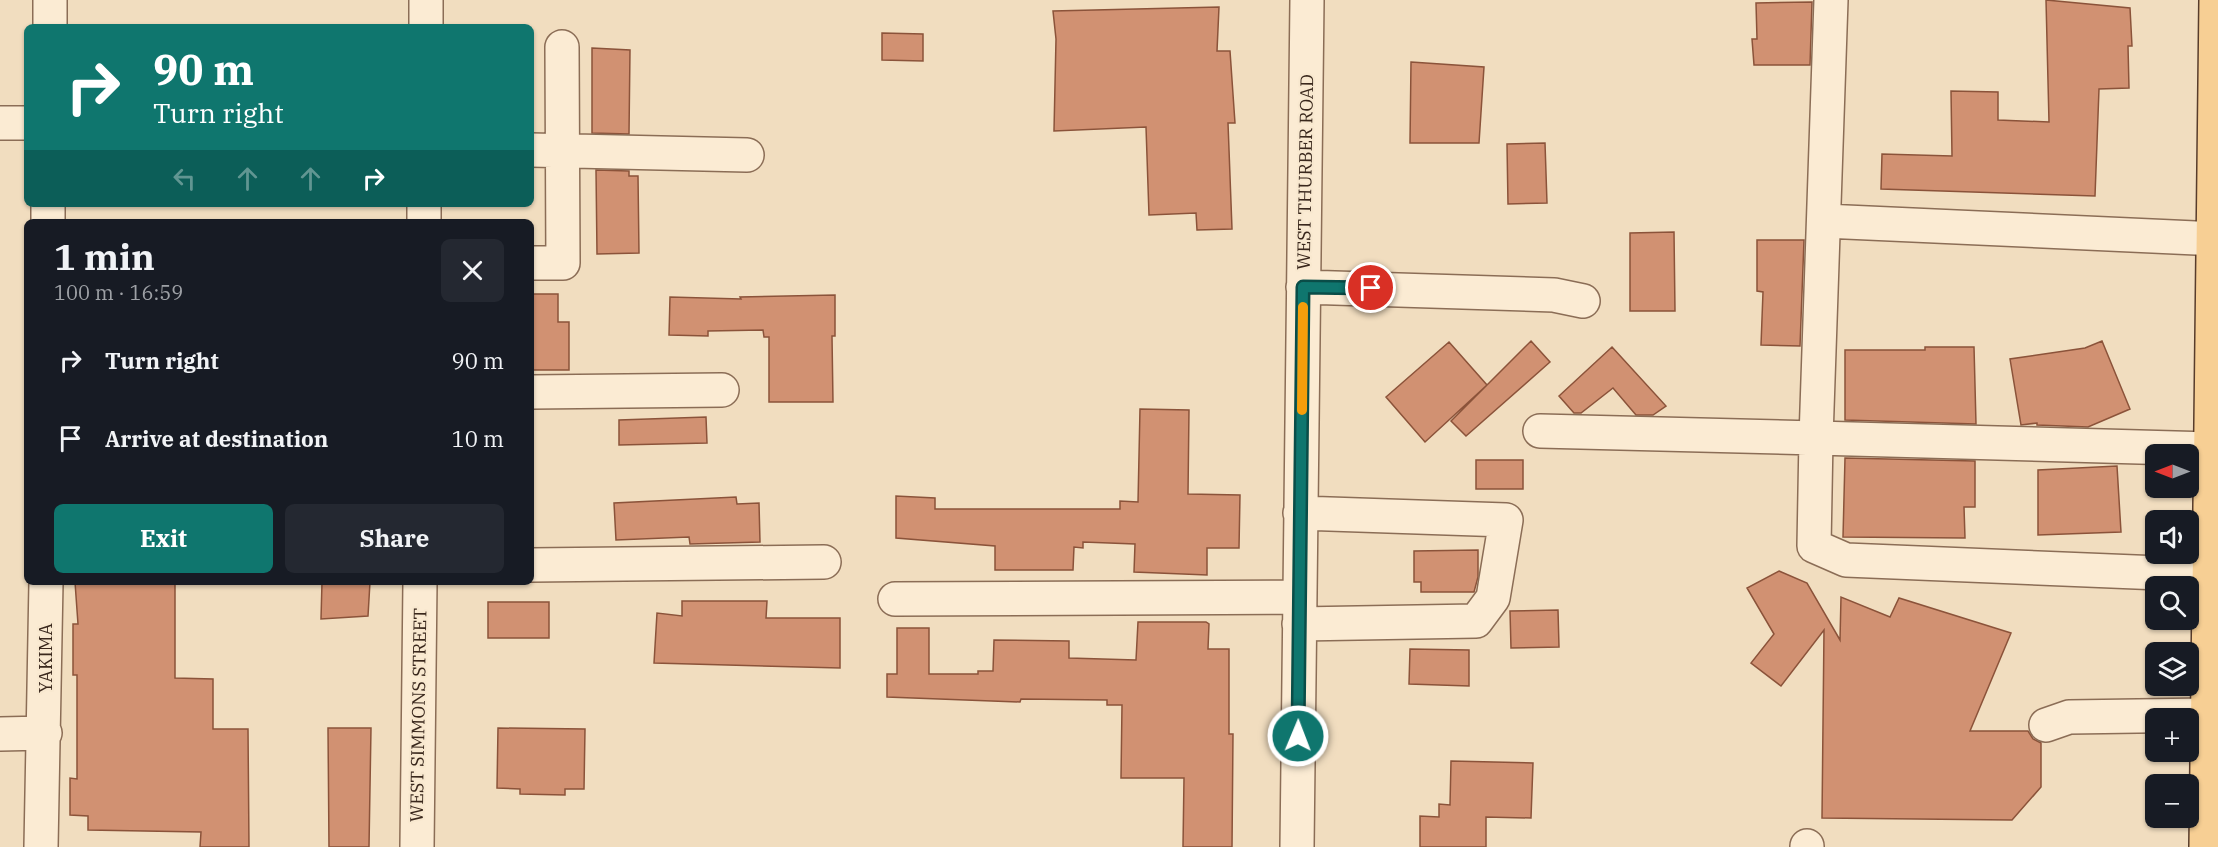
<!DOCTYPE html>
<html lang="en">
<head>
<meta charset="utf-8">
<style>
  :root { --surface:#171b24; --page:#242831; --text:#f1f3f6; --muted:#9ea1a6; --accent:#0f766e }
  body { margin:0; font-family:"IBM Plex Serif",serif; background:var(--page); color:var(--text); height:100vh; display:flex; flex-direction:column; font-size:22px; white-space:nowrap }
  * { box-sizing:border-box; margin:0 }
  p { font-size:20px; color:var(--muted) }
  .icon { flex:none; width:33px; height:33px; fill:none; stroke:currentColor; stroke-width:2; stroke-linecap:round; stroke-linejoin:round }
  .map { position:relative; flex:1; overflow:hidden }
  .sheet { position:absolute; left:24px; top:219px; width:510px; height:366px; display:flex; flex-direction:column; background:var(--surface); border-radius:9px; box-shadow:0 2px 4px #0004 }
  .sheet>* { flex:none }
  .banner { position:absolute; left:24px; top:24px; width:510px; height:183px; border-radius:9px; box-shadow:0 2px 4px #0004; background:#0f766e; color:#fff; overflow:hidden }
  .needle { width:39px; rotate:270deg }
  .fabs { position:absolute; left:2145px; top:444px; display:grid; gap:12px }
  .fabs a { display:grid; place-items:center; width:54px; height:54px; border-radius:9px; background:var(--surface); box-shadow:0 2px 4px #0004; font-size:30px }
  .pin { position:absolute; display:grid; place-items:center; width:51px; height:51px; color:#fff; margin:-26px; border:3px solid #fff; border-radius:50%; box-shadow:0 2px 6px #0007 }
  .me { position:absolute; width:66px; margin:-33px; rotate:1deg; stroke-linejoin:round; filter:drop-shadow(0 0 4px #0008) }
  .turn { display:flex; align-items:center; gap:21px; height:126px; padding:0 30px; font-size:27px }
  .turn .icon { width:78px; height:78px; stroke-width:2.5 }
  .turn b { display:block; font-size:42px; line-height:51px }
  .lanes { display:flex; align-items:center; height:57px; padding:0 30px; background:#0003; justify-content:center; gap:30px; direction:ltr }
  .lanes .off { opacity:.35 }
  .round { display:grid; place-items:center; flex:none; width:63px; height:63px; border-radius:9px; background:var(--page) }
  .head { display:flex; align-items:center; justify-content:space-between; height:102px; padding:0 30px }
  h1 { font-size:36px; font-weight:700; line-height:45px }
  .cta { display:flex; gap:12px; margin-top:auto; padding:12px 30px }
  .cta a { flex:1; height:69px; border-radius:9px; background:var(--accent); color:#fff; font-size:24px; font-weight:700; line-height:69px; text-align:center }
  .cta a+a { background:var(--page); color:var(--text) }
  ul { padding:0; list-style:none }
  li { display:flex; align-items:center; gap:18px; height:78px; padding:0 30px }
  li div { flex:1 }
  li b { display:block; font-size:22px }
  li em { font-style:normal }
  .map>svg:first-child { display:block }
</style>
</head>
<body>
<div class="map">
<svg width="2218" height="847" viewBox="0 0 2218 847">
  <rect width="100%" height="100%" fill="#f1ddbf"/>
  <!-- building -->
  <path fill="#d19172" stroke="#8b533a" stroke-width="1.5" d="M2046,0l84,8 2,38h-4l1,42 -30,1 -4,107 -214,-7 1,-35 70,2 -1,-65 47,1v28l51,2z
    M1812,2l-2,63h-56l-2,-26h5l-1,-36z
    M1219,7l-2,44h13l5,72h-7l4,106 -35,1 -1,-17 -47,2 -3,-88 -92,4 2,-92 -3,-28z
    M882,33l41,1v27l-41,-1z
    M592,48l38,2 -1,84 -37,-1z
    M1411,62l73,5 -5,76h-69z
    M1545,143l2,60 -39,1 -1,-60z
    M596,170l33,1v5h9l1,77 -42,1z
    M1674,232l1,79h-45v-78z
    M1757,240h47l-4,106 -39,-1 2,-53 -6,-1z
    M531,294h27v28h11v48h-38z
    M835,295v41h-3l1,66h-64v-65h-5l-1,-7 -55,1v5l-39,-1 1,-38 71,2 -1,-2z
    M1531,341l19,21 -84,74 -15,-15z
    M2102,341l28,68 -42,18 -51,-2v-2l-16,2 -11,-66 75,-11z
    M1449,342l38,43 -62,57 -39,-45z
    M1612,347l54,59 -13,9h-17l-23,-27 -32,25h-7l-15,-17z
    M1925,347h49l2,77 -131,-4v-70h80z
    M1140,409l49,1 -1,84 52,1 -1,53h-32v27l-73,-3 1,-28 -52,-2v6l-9,-1 -1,23h-78v-24l-99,-8v-42l39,2v11h185v-8l18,1z
    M706,417l1,26 -88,2v-25z
    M1845,458l130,3v46h-11l1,31 -122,-1z
    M1476,460h47v29h-47z
    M2117,466l4,66 -83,3v-65z
    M736,497l1,7 22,-1 1,39 -70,2 -1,-7 -73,3 -2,-37z
    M1478,550v27l-4,15h-53v-10h-7v-31z
    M1779,571l28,12 33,57 1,-43 49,20 9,-19 112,35 -41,98h58l5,8 8,4v44l-29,33 -190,-2 2,-188 -43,56 -30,-23 23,-29 -27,-46z
    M75,582h100v96l38,1v50h35l1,118h-49l1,-15 -113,-2v-14l-18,-1v-37l7,1v-104h-4v-51h5z
    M322,582h48l-2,34 -47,3z
    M682,601h85l-1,17h74v50l-186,-5 3,-50 25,3z
    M488,602h61v36h-61z
    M1558,610l1,37 -48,1 -1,-37z
    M1138,622h68l3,2 -1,25h21v85h4l-1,113h-49l1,-69h-63l1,-73h-15v-5l-86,-1 -1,3 -133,-5v-23h10v-46h32v46h49v-3h15l1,-31 75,1v17l67,2z
    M1410,649l59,1v36l-60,-2z
    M328,728h43l-2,119h-40z
    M498,728l87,1 -1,60h-19v6l-45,-1v-5l-23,-1z
    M1451,761l82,2 -2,55 -45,-1v30h-66v-31l19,1v-13l11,1z"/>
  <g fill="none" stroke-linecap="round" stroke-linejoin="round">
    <defs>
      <path id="minor" d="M1831,0l-15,438 395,11
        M50,27v-27
        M426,27v-27
        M0,123h27
        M531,150l216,5
        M1824,221l394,18
        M48,222v-18
        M424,222v-18
        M531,263h32l-1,-216
        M1303,287l251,8 29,6
        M531,392l191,-2
        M1540,431l276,7 -2,108 32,14 363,15
        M531,565l293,-3
        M895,599l404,-2
        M1299,624l177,-3 17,-23 13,-78 -206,-7
        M2046,725l23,-8 138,-2
        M0,734l45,-1
        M1807,846v1
        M41,847l5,-265
        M417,847l3,-265
        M1297,847l10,-847"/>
      <path id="major" d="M2206,847l10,-847"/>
    </defs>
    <!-- minor casing -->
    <use href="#minor" stroke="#8b6d56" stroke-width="36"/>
    <!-- major casing -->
    <use href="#major" stroke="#583c2b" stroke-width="36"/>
    <!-- minor -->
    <use href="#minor" stroke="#fbebd3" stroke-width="33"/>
    <!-- major -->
    <use href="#major" stroke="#f7cf94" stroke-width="33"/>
  </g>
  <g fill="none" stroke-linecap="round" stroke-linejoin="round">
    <defs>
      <path id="route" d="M1298,736l5,-449 68,1"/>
    </defs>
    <!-- route casing -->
    <use href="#route" stroke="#0a4d48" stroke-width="15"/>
    <!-- route -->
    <use href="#route" stroke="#0f766e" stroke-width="10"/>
    <!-- slow -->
    <path stroke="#f59e0b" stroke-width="10" d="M1302,410l1,-103"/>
  </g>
  <g text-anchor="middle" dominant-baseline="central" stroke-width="4.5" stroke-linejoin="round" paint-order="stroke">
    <!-- street labels -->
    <g font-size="18" fill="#39271c" stroke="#f8e8cf">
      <text transform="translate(1305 172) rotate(-89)">WEST THURBER ROAD</text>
      <text transform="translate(45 658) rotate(-90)">YAKIMA</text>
      <text transform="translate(418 715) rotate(-89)">WEST SIMMONS STREET</text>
    </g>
  </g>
</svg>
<div class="fabs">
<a><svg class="needle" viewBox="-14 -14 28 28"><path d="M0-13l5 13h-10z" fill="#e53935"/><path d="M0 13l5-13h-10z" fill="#9ea1a6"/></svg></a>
<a><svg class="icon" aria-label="sound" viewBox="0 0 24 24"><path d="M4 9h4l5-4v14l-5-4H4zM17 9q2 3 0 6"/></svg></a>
<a><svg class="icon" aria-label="search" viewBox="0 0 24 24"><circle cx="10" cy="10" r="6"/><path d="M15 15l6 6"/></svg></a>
<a><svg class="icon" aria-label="layers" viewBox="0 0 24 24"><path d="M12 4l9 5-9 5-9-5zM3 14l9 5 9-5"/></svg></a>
<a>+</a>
<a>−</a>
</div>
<div class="pin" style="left:1371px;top:288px;background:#d93025"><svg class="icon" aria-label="arrive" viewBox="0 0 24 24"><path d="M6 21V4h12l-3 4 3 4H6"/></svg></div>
<svg class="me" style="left:1298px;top:736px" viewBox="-20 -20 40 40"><circle r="17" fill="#0f766e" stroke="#fff" stroke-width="3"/><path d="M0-11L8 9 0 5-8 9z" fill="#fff"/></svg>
<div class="banner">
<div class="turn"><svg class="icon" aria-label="right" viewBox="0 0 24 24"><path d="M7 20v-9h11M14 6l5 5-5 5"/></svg><div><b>90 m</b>Turn right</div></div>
<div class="lanes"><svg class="icon off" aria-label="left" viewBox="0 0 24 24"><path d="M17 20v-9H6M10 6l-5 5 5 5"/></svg><svg class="icon off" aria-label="ahead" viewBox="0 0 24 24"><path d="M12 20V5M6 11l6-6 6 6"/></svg><svg class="icon off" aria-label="ahead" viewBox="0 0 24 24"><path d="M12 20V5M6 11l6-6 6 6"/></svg><svg class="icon" aria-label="right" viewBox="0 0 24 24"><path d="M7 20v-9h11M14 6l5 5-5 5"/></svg></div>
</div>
<section class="sheet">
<div class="head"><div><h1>1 min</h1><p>100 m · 16:59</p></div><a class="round"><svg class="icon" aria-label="close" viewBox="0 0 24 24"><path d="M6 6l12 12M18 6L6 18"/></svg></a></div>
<ul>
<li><svg class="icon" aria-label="right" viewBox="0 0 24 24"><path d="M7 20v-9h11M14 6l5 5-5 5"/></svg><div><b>Turn right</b></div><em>90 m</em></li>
<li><svg class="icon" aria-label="arrive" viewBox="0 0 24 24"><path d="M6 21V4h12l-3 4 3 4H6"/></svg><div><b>Arrive at destination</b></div><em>10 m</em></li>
</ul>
<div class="cta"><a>Exit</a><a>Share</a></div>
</section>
</div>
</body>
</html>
